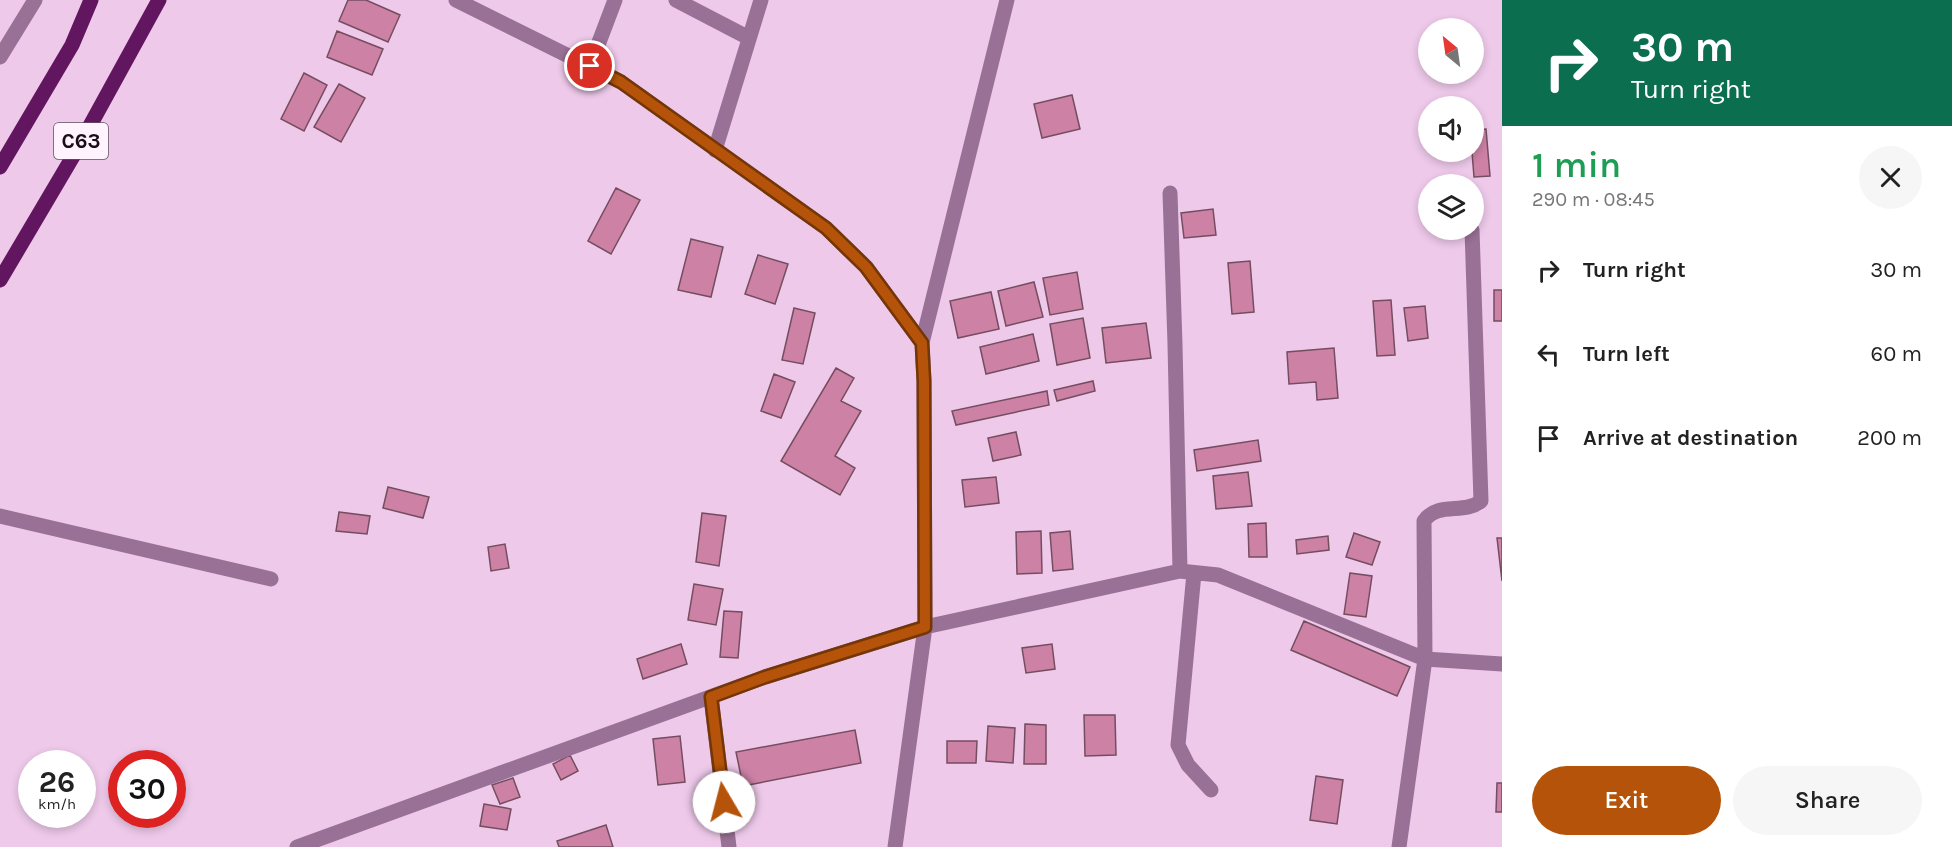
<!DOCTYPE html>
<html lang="en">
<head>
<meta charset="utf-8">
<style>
  :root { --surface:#fff; --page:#f6f6f6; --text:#222; --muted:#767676; --accent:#b45309 }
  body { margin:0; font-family:Karla,sans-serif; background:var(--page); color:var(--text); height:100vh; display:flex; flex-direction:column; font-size:22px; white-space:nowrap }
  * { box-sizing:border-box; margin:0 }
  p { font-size:20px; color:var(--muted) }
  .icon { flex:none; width:33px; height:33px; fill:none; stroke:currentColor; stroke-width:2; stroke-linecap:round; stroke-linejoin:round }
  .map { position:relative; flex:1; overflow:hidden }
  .details { display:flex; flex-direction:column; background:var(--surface); width:450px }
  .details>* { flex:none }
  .top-card { background:#0b6e4f; color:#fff; overflow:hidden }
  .needle { width:39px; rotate:331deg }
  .controls { position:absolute; left:1418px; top:18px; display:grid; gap:12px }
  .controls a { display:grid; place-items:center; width:66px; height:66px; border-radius:50%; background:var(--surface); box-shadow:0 3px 9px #0003; font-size:30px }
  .speed { position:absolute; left:18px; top:750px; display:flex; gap:12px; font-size:30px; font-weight:700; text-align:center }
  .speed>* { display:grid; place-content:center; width:78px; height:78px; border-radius:50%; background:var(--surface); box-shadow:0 3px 9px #0003; line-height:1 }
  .speed small { font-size:15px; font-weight:400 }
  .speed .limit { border:9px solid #d22; background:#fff; color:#111 }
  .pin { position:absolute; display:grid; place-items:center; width:51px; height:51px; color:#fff; margin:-26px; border:3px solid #fff; border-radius:50%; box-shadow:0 2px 6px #0007 }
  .me { position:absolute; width:66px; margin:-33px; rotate:352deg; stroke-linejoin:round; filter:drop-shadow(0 0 4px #0008) }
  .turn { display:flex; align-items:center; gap:21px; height:126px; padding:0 30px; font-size:27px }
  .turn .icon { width:78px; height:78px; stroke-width:2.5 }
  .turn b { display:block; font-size:42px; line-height:51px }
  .round { display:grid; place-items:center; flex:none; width:63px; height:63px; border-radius:32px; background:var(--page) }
  .summary { display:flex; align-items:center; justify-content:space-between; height:102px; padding:0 30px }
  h1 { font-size:36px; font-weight:600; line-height:45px; color:#1e9e55 }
  .button { display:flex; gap:12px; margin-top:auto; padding:12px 30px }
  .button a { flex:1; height:69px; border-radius:36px; background:var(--accent); color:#fff; font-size:24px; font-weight:600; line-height:69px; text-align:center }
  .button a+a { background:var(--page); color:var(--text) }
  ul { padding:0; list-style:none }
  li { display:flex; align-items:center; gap:18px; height:84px; padding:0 30px }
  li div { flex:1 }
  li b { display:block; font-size:22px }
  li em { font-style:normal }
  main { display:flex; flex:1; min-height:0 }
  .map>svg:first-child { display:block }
</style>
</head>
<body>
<main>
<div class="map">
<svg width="1502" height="847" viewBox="0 0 1502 847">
  <rect width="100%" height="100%" fill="#eec9ea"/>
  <!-- building -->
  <path fill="#cc81a5" stroke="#754d60" stroke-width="1.5" d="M348,0h18l34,15 -12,27 -49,-21z
    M337,31l46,18 -11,26 -45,-18z
    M304,73l23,12 -23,46 -23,-12z
    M339,84l26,14 -24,44 -27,-15z
    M1072,95l8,34 -38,9 -8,-34z
    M1486,129l4,47 -16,1 -2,-25 1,-22z
    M616,188l24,12 -29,54 -23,-13z
    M1213,209l3,26 -32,3 -3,-25z
    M691,239l32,8 -12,50 -33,-7z
    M758,255l30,9 -13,40 -30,-10z
    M1250,261l4,51 -22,2 -4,-51z
    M1077,272l6,37 -33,6 -7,-37z
    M1034,282l9,35 -37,9 -8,-35z
    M1494,290h8v31h-8z
    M991,292l8,37 -41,9 -8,-37z
    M1391,300l4,55 -18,1 -4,-55z
    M1425,306l3,32 -20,3 -4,-33z
    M794,308l21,5 -12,51 -21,-4z
    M1083,318l7,40 -33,7 -7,-41z
    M1146,323l5,35 -45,5 -4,-35z
    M1033,334l6,27 -53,13 -6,-27z
    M1334,348l4,50 -21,2 -1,-18 -27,2 -2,-32z
    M836,368l18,10 -13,23 20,10 -26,45 20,12 -15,27 -59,-34z
    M774,374l21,8 -14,36 -20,-7z
    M1093,381l2,10 -38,10 -3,-11z
    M1047,391l2,14 -93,20 -4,-14z
    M1016,432l5,23 -28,6 -5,-23z
    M1258,440l3,21 -64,10 -3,-21z
    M1248,472l4,34 -36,3 -3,-33z
    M996,477l3,26 -34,4 -3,-27z
    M388,487l41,10 -6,21 -40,-10z
    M339,512l31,4 -3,18 -31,-3z
    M702,513l24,3 -7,50 -23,-4z
    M1266,523l1,34h-18l-1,-33z
    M1041,531l1,42 -25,1 -1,-42z
    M1070,531l3,38 -20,2 -3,-38z
    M1354,533l26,9 -8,23 -26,-8z
    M1328,536l1,14 -32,4 -1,-14z
    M1497,538h5v43z
    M505,544l4,24 -18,3 -3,-24z
    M1350,573l22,3 -6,41 -22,-3z
    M694,584l29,5 -7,36 -28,-5z
    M724,611l18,1 -4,46 -18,-1z
    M1304,621l106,46 -13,29 -106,-46z
    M681,644l6,20 -44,15 -6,-20z
    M1052,644l3,25 -29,4 -4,-25z
    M1084,715h31l1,40 -31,1z
    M1025,724l21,1v39h-22z
    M988,726l27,2 -2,35 -27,-2z
    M855,730l6,33 -118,23 -7,-34z
    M680,736l5,46 -27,3 -5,-46z
    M947,741h30l-1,22h-29z
    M570,755l8,16 -17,9 -8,-16z
    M1316,776l27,4 -6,44 -27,-4z
    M513,778l7,19 -20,7 -8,-19z
    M1497,783h5v29h-6z
    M484,804l27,5 -4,21 -27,-4z
    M606,825l7,22h-54l-2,-6z"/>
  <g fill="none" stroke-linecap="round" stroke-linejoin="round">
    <!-- minor -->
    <path stroke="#9a7196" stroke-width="15" d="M456,0l165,82 205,146 40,39 56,76 2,38 1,246 -30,220
      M676,0l73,38
      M0,57l35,-57
      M590,66l25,-66
      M715,150l46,-150
      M1170,193l5,151 5,227
      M922,343l85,-343
      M0,516l271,63
      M1194,573l-16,172 10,20 23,25
      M711,697l18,150
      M297,847l468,-170 160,-50 255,-56 38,4 207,84 77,5
      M1399,847l26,-188 -1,-138c14,-20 40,-6 57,-20l-9,-271"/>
    <!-- major -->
    <path stroke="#61165f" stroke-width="15" d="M0,167l72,-122 19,-45
      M0,280l75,-127 84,-153"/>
  </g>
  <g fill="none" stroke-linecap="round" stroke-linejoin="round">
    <defs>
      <path id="route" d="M590,66l31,16 205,146 40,39 56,76 2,38 1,246 -160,50 -54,20 13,105"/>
    </defs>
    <!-- route casing -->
    <use href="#route" stroke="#753606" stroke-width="15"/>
    <!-- route -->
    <use href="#route" stroke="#b45309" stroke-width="10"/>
  </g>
  <g text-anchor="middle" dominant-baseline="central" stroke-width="4.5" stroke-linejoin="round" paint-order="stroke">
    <!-- shield labels -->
    <rect fill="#fff3fe" stroke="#5f525e" stroke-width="1.5" x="54" y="123" width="54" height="36" rx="4.5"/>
    <g font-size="21" font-weight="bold" fill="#1a0d19">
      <text x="81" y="141">C63</text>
    </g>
  </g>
</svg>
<div class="controls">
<a><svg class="needle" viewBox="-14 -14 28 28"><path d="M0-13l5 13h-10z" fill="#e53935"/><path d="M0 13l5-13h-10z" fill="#767676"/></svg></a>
<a><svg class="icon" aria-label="sound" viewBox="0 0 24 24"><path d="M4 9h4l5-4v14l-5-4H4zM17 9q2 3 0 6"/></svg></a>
<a><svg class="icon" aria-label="layers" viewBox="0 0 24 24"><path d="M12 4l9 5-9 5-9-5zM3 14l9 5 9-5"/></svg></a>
</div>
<div class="speed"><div>26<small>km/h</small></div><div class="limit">30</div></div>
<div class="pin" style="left:590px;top:66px;background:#d93025"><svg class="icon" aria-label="arrive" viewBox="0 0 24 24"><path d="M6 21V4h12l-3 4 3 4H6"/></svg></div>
<svg class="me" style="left:724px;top:802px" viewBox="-20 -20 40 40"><circle r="19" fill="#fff"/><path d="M0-13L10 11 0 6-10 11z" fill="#b45309"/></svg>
</div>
<section class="details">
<div class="top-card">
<div class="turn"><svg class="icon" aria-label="right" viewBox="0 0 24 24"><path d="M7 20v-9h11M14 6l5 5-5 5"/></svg><div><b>30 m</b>Turn right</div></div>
</div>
<div class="summary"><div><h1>1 min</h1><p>290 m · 08:45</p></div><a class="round"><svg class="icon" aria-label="close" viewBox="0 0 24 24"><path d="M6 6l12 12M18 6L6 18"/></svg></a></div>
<ul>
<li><svg class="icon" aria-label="right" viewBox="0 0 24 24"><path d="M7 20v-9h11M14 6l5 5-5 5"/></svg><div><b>Turn right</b></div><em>30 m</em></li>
<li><svg class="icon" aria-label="left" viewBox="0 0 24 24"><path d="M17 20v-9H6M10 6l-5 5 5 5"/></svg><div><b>Turn left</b></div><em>60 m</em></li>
<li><svg class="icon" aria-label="arrive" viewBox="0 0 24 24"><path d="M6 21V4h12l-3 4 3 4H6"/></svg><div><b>Arrive at destination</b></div><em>200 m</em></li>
</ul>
<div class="button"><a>Exit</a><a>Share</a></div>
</section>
</main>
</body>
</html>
